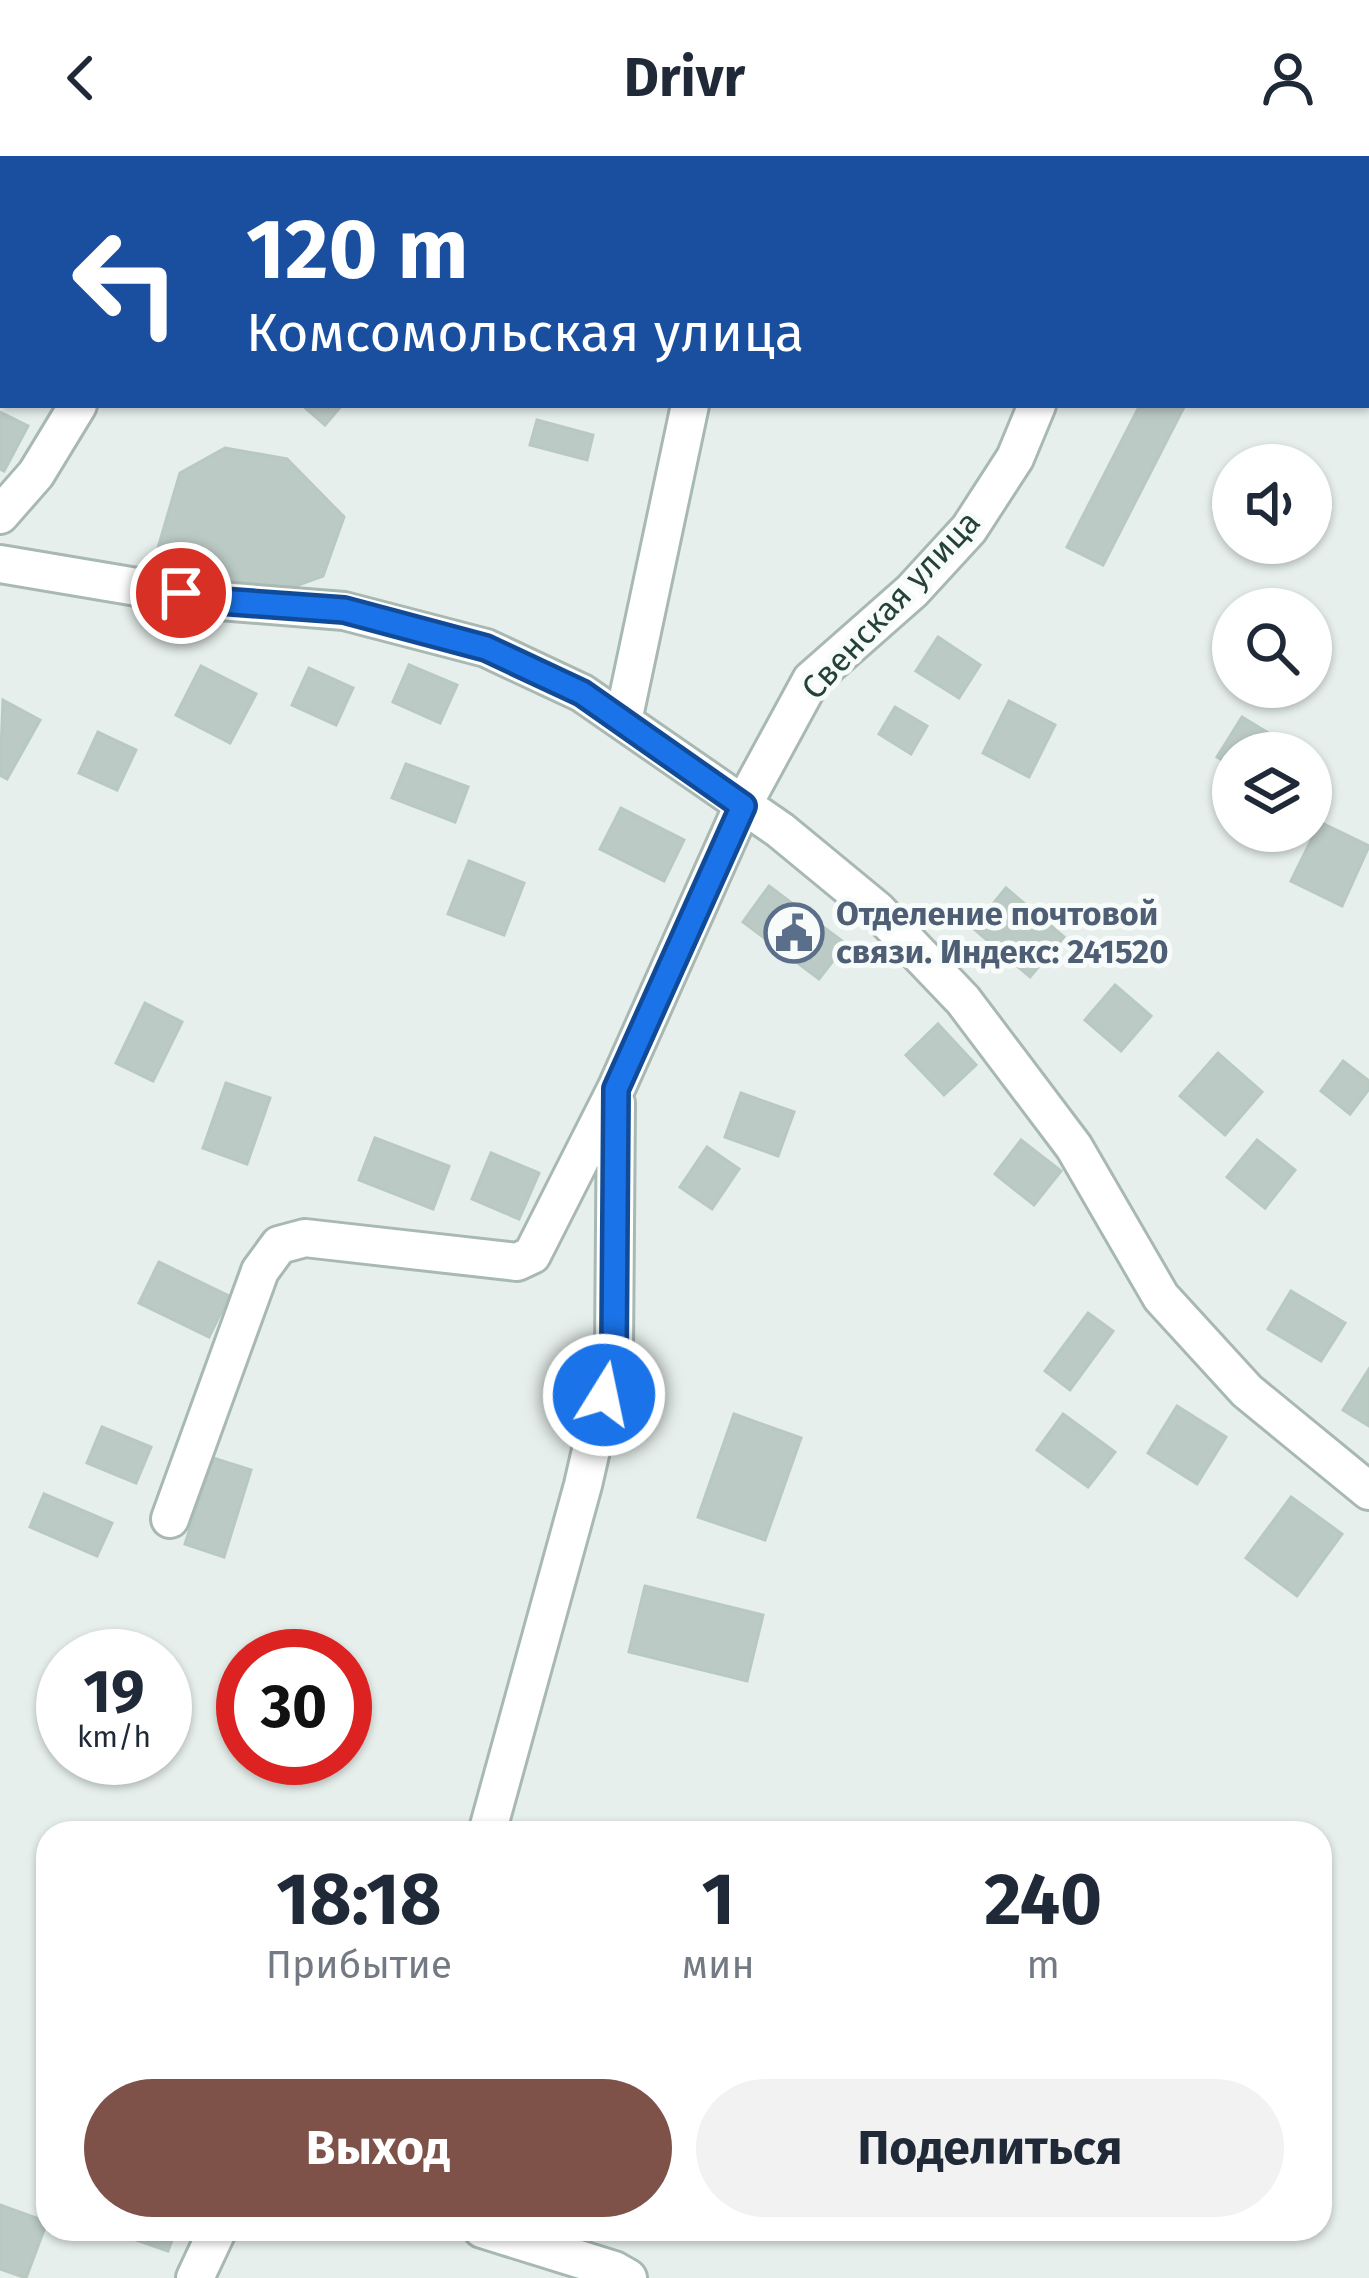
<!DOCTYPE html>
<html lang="ru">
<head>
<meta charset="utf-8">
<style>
  :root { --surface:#fff; --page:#f2f2f3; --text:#1f2937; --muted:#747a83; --accent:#7f5249 }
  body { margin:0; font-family:"Fira Sans",sans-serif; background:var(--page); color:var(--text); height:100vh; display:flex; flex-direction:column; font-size:45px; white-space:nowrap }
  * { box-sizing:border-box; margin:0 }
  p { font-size:39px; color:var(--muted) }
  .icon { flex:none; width:66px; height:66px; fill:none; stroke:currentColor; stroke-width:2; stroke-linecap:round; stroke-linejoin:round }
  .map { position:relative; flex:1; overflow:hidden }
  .side { position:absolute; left:36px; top:1665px; width:1296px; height:420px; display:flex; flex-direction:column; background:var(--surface); border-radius:36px; box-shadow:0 3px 9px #0004 }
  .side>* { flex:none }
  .top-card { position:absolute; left:0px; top:0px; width:1371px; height:252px; box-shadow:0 3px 9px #0004; background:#1a4fa0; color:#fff; overflow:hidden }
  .controls { position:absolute; left:1212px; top:288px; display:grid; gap:24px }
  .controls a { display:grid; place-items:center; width:120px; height:120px; border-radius:50%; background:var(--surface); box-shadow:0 3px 9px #0004; font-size:60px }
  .speed { position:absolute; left:36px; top:1473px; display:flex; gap:24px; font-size:60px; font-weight:700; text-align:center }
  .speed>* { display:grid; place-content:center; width:156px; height:156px; border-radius:50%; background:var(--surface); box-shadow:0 3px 9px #0004; line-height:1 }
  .speed small { font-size:30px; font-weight:400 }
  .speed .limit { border:18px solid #d22; background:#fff; color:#111 }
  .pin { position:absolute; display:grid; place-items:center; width:102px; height:102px; color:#fff; margin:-51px; border:6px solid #fff; border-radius:50%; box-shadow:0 3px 12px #0007 }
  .me { position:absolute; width:132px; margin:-66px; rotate:10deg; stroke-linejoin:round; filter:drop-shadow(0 0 9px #0008) }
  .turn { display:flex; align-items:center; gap:42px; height:252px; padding:0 48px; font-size:54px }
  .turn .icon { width:156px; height:156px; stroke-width:2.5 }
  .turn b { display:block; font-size:84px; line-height:102px }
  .eta { display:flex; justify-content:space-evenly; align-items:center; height:204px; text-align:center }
  .eta b { font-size:72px; font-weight:700; line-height:84px }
  .action { display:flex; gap:24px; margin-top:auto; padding:24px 48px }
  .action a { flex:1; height:138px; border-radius:72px; background:var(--accent); color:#fff; font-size:48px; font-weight:700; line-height:138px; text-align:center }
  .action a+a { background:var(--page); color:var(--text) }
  header { display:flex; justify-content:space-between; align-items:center; height:156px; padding:0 48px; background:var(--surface); font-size:54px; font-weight:700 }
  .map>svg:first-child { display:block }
</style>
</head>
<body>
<header><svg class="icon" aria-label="back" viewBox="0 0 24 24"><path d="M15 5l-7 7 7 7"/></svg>Drivr<svg class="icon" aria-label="person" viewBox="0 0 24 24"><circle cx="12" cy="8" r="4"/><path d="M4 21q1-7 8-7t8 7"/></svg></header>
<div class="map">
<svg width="1369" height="2122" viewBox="0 0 1369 2122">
  <rect width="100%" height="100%" fill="#e6efeb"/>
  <!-- building -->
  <path fill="#bbcac4" stroke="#b8c9c2" stroke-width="3" d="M302,249h40l-17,20z
    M1140,249h45l-82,160 -36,-18z
    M0,256l28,14 -24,45 -4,-2z
    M537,264l56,15 -6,25 -57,-15z
    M225,292l62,11 57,58 -21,59 -33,12 -61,-1 -74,-29 25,-85z
    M938,481l42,28 -21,33 -43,-27z
    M409,509l48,20 -17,38 -47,-21z
    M201,510l55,28 -26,49 -54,-28z
    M309,512l44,20 -17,37 -44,-20z
    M3,544l37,20 -33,59 -7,-4z
    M1009,545l46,24 -26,52 -46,-24z
    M895,551l32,19 -16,28 -32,-20z
    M1242,561l59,36h-68v13l-16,-9z
    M98,576l38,18 -19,40 -38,-17z
    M406,608l62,23 -13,35 -63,-24z
    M621,652l63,32 -20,41 -64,-32z
    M1320,666l49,24 -27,60 -51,-25z
    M469,705l55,22 -20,52 -56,-21z
    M769,730l77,58 -27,35 -76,-57z
    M1006,732l58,49 -34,40 -57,-49z
    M1115,829l36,31 -30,35 -36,-31z
    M145,847l37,19 -29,59 -37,-18z
    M938,868l38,41 -32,30 -38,-40z
    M1218,897l44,39 -37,43 -45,-39z
    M1343,905l26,20v8l-19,25 -29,-23z
    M226,927l44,15 -23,66 -44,-16z
    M741,937l53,19 -16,44 -53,-19z
    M375,982l74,28 -16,43 -74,-29z
    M1021,984l40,31 -27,34 -39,-31z
    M1257,984l38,30 -30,38 -38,-31z
    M707,991l32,22 -27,40 -32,-22z
    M491,997l48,20 -20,46 -47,-20z
    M159,1106l70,34 -20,41 -70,-34z
    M1291,1135l54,32 -24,38 -53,-32z
    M1088,1157l25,18 -43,59 -25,-19z
    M1369,1213v57l-26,-16z
    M1177,1250l49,31 -29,47 -49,-31z
    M734,1258l67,24 -36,102 -67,-23z
    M1063,1258l52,38 -27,35 -51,-37z
    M102,1271l49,20 -15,36 -49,-20z
    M213,1302l38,12 -27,87 -39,-13z
    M44,1338l68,29 -15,33 -67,-29z
    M1291,1341l51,37 -45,62 -51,-38z
    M645,1430l118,29 -16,66 -118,-29z
    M0,2049l47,17 -21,56 -26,-9z
    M105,2073h71l-8,22z"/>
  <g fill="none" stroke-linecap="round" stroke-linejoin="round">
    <defs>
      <path id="minor" d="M104,0l1,3
        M742,3l1,-3
        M1368,98h1
        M0,359l36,-41 42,-69
        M0,408l220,37 124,10 142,37 96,45 198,137 97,80 86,90 111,147 87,150 86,94 122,100
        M623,565l67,-316
        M170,1363l90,-248 19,-26 26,-7 212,24 15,-7 84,-166 127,-284 68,-125 101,-89 57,-62 46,-71 22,-53
        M487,1677l96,-348 31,-135 2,-247
        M482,2073l132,41 14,8
        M195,2122l23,-49"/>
    </defs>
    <!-- minor casing -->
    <use href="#minor" stroke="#a8b8b2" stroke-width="42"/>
    <!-- minor -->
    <use href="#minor" stroke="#fff" stroke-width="36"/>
  </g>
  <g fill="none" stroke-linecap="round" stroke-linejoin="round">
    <defs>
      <path id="route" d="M181,437l39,8 124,9 142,38 96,45 161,113 -127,283 -2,261 -10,45"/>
    </defs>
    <!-- route casing -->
    <use href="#route" stroke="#114b97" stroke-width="30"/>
    <!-- route -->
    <use href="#route" stroke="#1a73e8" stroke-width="21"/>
  </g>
  <!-- icons -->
  <defs>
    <symbol id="civic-ring" viewBox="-11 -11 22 22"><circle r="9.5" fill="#f7fbf9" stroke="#5c6f8a" stroke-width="1.5"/><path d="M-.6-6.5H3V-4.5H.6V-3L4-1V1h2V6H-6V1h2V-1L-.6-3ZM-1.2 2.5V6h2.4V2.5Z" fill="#5c6f8a"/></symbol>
  </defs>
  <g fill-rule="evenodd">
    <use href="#civic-ring" x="761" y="744" width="66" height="66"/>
  </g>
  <g text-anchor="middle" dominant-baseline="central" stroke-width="10" stroke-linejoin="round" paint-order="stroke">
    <!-- street labels -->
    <g font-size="33" fill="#24423a" stroke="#f7fbf9">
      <text transform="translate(891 449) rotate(-47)">Свенская улица</text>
    </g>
    <!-- service labels -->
    <g font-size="33" font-weight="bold" fill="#4e5e75" stroke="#f7fbf9" text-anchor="start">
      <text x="836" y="758">Отделение почтовой<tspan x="836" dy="38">связи. Индекс: 241520</tspan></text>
    </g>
  </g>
</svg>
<div class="controls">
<a><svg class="icon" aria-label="sound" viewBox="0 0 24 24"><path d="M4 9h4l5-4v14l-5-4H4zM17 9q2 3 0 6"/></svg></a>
<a><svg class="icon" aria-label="search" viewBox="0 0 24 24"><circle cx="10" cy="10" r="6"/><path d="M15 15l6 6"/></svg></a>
<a><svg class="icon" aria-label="layers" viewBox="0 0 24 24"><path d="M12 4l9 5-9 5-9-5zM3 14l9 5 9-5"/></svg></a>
</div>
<div class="speed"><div>19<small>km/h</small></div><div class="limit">30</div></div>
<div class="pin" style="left:181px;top:437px;background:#d93025"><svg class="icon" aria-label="arrive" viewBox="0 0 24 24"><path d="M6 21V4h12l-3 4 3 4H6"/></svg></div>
<svg class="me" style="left:604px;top:1239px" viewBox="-20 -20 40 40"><circle r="17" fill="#1a73e8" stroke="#fff" stroke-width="3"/><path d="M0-11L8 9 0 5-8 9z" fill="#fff"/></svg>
<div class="top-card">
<div class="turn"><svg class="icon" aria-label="left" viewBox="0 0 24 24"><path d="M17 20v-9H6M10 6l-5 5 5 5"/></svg><div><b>120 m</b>Комсомольская улица</div></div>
</div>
<section class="side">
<div class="eta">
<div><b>18:18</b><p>Прибытие</p></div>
<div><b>1</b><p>мин</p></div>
<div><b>240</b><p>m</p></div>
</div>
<div class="action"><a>Выход</a><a>Поделиться</a></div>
</section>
</div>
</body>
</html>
